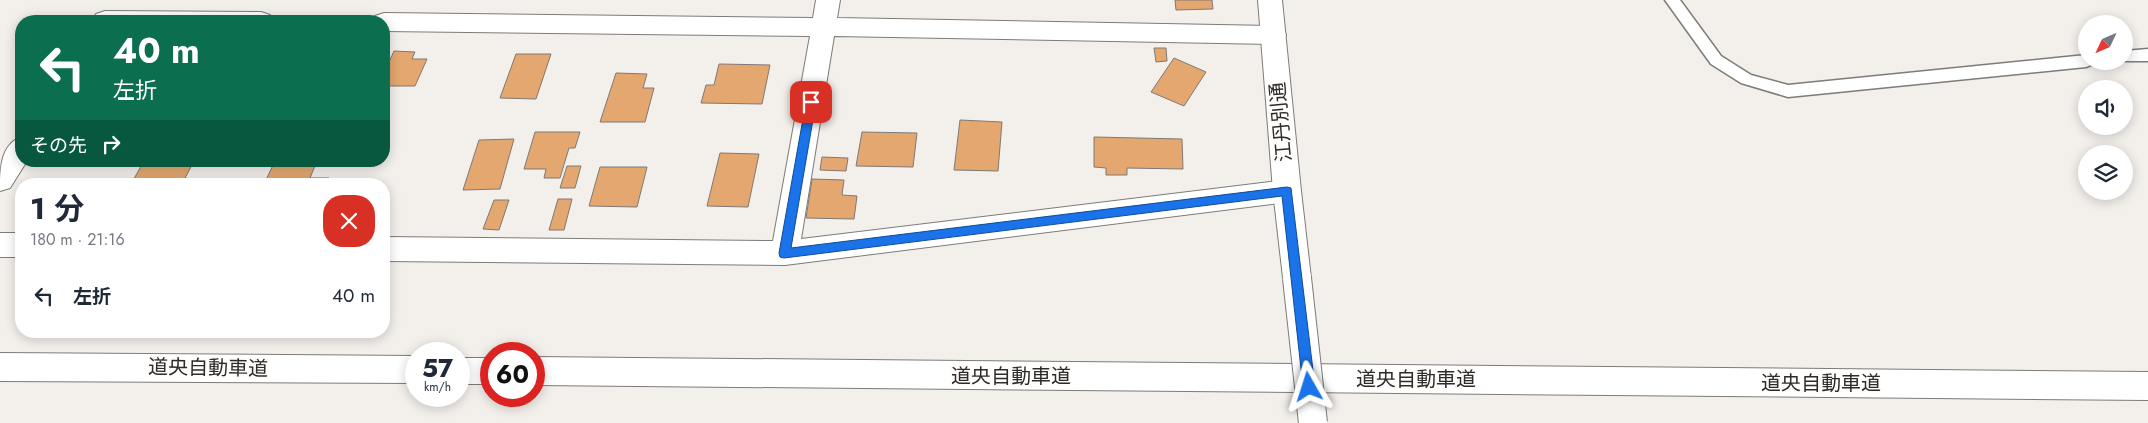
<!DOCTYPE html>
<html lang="ja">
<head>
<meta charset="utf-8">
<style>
  :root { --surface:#fff; --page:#f6f6f7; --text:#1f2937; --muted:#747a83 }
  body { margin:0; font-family:Jost,"Noto Sans JP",sans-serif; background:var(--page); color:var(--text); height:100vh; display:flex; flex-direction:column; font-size:19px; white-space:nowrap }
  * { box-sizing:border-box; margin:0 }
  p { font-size:16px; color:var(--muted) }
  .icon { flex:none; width:28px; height:28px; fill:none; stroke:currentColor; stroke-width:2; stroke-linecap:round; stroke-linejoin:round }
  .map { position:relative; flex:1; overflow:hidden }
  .panel { position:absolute; left:15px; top:178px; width:375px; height:160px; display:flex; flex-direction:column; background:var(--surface); border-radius:20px; box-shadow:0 2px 12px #0003 }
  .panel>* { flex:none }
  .guide { position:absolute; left:15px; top:15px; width:375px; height:152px; border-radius:20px; box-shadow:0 2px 12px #0003; background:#0b6e4f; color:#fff; overflow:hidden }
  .needle { width:32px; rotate:226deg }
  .fabs { position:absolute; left:2078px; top:15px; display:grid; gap:10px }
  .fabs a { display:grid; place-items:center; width:55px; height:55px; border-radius:50%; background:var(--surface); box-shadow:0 2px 12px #0003; font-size:25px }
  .speed { position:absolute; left:405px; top:342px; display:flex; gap:10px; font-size:25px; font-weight:700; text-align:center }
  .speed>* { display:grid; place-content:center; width:65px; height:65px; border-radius:50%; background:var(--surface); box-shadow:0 2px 12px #0003; line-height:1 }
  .speed small { font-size:12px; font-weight:400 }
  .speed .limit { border:8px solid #d22; background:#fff; color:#111 }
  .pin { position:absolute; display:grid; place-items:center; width:42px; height:42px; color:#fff; margin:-21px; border-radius:10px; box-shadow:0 2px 8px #0006 }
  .me { position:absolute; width:55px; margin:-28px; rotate:354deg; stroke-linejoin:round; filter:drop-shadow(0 0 4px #0008) }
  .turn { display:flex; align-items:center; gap:18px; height:105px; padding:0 15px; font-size:22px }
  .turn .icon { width:65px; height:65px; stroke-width:2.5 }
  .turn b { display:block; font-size:35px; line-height:42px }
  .then { display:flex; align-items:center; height:48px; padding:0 15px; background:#0003; gap:10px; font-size:19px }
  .round { display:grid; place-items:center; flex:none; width:52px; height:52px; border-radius:20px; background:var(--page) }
  .head { display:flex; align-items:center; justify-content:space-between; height:85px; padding:0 15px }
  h1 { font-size:30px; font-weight:700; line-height:38px }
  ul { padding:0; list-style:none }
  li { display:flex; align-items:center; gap:15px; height:65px; padding:0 15px }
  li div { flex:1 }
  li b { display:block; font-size:19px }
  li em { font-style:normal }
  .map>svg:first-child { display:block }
</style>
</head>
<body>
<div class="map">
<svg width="2148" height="423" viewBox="0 0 2148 423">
  <rect width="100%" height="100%" fill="#f3efeb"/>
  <!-- building -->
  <path fill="#e4a770" stroke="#7d7976" d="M1175,0h37l1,9 -37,1z
    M1154,48h12l1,13 -11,1z
    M394,51l21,1 -3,7h15l-12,27h-31v-13z
    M516,54h35l-15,45 -36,-1z
    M1174,58l32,14 -22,34 -33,-14z
    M719,64l51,1 -8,39 -61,-1 5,-18h8z
    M616,73l31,1 -4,14h11l-9,34h-45z
    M960,120l42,2 -4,49 -44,-1z
    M535,132h45l-5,16h-6l-9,30h-16l2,-9h-22z
    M862,132l55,1 -4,34 -57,-1z
    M1094,137l88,2 1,30 -56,-1v7h-21v-7l-12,-1z
    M514,139l-14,50 -37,1 16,-50z
    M720,153l39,1 -11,53 -41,-1z
    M822,157l26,1 -2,13 -26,-1z
    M144,161h50l-12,23h-51z
    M275,161h42l-7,17h19l-2,6h-63z
    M567,166h14l-6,22h-15z
    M600,167h47l-10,40 -48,-1z
    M812,179l32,1 -2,15 15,1 -3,23 -48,-1z
    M558,199h14l-8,31h-15z
    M494,200h15l-10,30 -16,-1z"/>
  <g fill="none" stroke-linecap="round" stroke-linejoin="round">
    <defs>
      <path id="lane" d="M1665,0h15l41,56 30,19 37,10 298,-30v6h7l-2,4 -5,2 -298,30 -47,-14 -30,-19z
        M2148,49v12h-28h4v-10z"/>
      <path id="street" d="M816,0h24l-3,18 437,8 9,2 3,7 -3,7 -9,2 -440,-8 -33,203 486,-59 10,3 4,8 -4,8 -10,3 -502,63 -401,-4v-24l389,4 37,-205 -426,-5v-10h-12l3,-5 9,-3 429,5z
        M105,11l156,1 9,3 3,6h-180l3,-7z
        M21,137v24h6l-17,27 -10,3c0,-21 0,-46 21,-54z
        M0,233h21v24h-21z"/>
      <path id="primary" d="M1258,0h24l19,191 10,87 -4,9 -10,3 -10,-3 -4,-9 -10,-87z"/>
      <path id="highway" d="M0,353l416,3v27l-416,-2z
        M534,357l1614,15v28l-1614,-15z
        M459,358h32v26h-32z"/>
    </defs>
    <!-- lane casing -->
    <use href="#lane" stroke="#7e7b78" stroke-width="3"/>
    <!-- street casing -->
    <use href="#street" stroke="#7e7b78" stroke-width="2"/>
    <!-- primary casing -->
    <use href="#primary" stroke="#7e7b78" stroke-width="2"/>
    <!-- highway casing -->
    <use href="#highway" stroke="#7e7b78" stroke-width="2"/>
    <!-- lane -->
    <use href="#lane" fill="#fff" fill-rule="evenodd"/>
    <!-- street -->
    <use href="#street" fill="#fff" fill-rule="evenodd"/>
    <!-- primary -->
    <use href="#primary" fill="#fff" fill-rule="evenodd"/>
    <!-- highway -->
    <use href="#highway" fill="#fff" fill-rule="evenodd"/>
    <defs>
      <path id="primary-bridge" d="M1297,278l16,145"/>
    </defs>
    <!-- primary-bridge casing -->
    <use href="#primary-bridge" stroke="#7e7b78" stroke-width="30" stroke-linecap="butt"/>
    <!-- primary-bridge -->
    <use href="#primary-bridge" stroke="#fff" stroke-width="28"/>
  </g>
  <!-- route -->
  <path fill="#1a73e8" stroke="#114b97" d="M811,98l5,4 -25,146 496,-61 4,1 24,199 -1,4 -5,1 -4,-1 -2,-4 -21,-191 -498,62 -4,-1 -1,-4 27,-151z"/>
  <g text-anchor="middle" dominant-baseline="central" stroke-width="4.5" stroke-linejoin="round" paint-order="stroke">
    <!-- street labels -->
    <g font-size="20" fill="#2d2c2a" stroke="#fffcfa">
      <text transform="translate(1281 122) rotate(-95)">江丹別通</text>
      <text transform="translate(208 368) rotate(1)">道央自動車道</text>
      <text x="1011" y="376">道央自動車道</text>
      <text x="1416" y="379">道央自動車道</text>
      <text x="1821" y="383">道央自動車道</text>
    </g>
  </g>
</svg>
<div class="fabs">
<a><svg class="needle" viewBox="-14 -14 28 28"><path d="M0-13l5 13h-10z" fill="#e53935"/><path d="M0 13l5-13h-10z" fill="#747a83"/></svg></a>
<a><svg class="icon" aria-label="sound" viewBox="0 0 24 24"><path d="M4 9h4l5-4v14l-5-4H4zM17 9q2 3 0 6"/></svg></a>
<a><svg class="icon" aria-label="layers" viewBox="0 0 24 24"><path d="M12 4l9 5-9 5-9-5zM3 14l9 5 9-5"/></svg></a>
</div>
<div class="speed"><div>57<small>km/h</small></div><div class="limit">60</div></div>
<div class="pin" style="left:811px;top:102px;background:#d93025"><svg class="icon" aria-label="arrive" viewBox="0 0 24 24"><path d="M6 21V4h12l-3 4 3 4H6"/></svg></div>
<svg class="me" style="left:1309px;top:387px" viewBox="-20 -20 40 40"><path d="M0-17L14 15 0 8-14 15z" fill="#1a73e8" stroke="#fff" stroke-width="4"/></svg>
<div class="guide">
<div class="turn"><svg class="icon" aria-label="left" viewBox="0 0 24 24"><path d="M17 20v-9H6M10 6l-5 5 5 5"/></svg><div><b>40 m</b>左折</div></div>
<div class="then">その先<svg class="icon" aria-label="right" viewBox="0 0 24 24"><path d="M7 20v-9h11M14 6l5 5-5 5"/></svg></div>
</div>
<section class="panel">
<div class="head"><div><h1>1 分</h1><p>180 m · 21:16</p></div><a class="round" style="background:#d93025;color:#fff"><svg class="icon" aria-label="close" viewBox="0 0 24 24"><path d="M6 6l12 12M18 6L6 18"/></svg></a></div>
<ul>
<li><svg class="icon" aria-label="left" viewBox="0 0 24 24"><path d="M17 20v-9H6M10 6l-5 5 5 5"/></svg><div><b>左折</b></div><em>40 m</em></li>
</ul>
</section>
</div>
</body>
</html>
